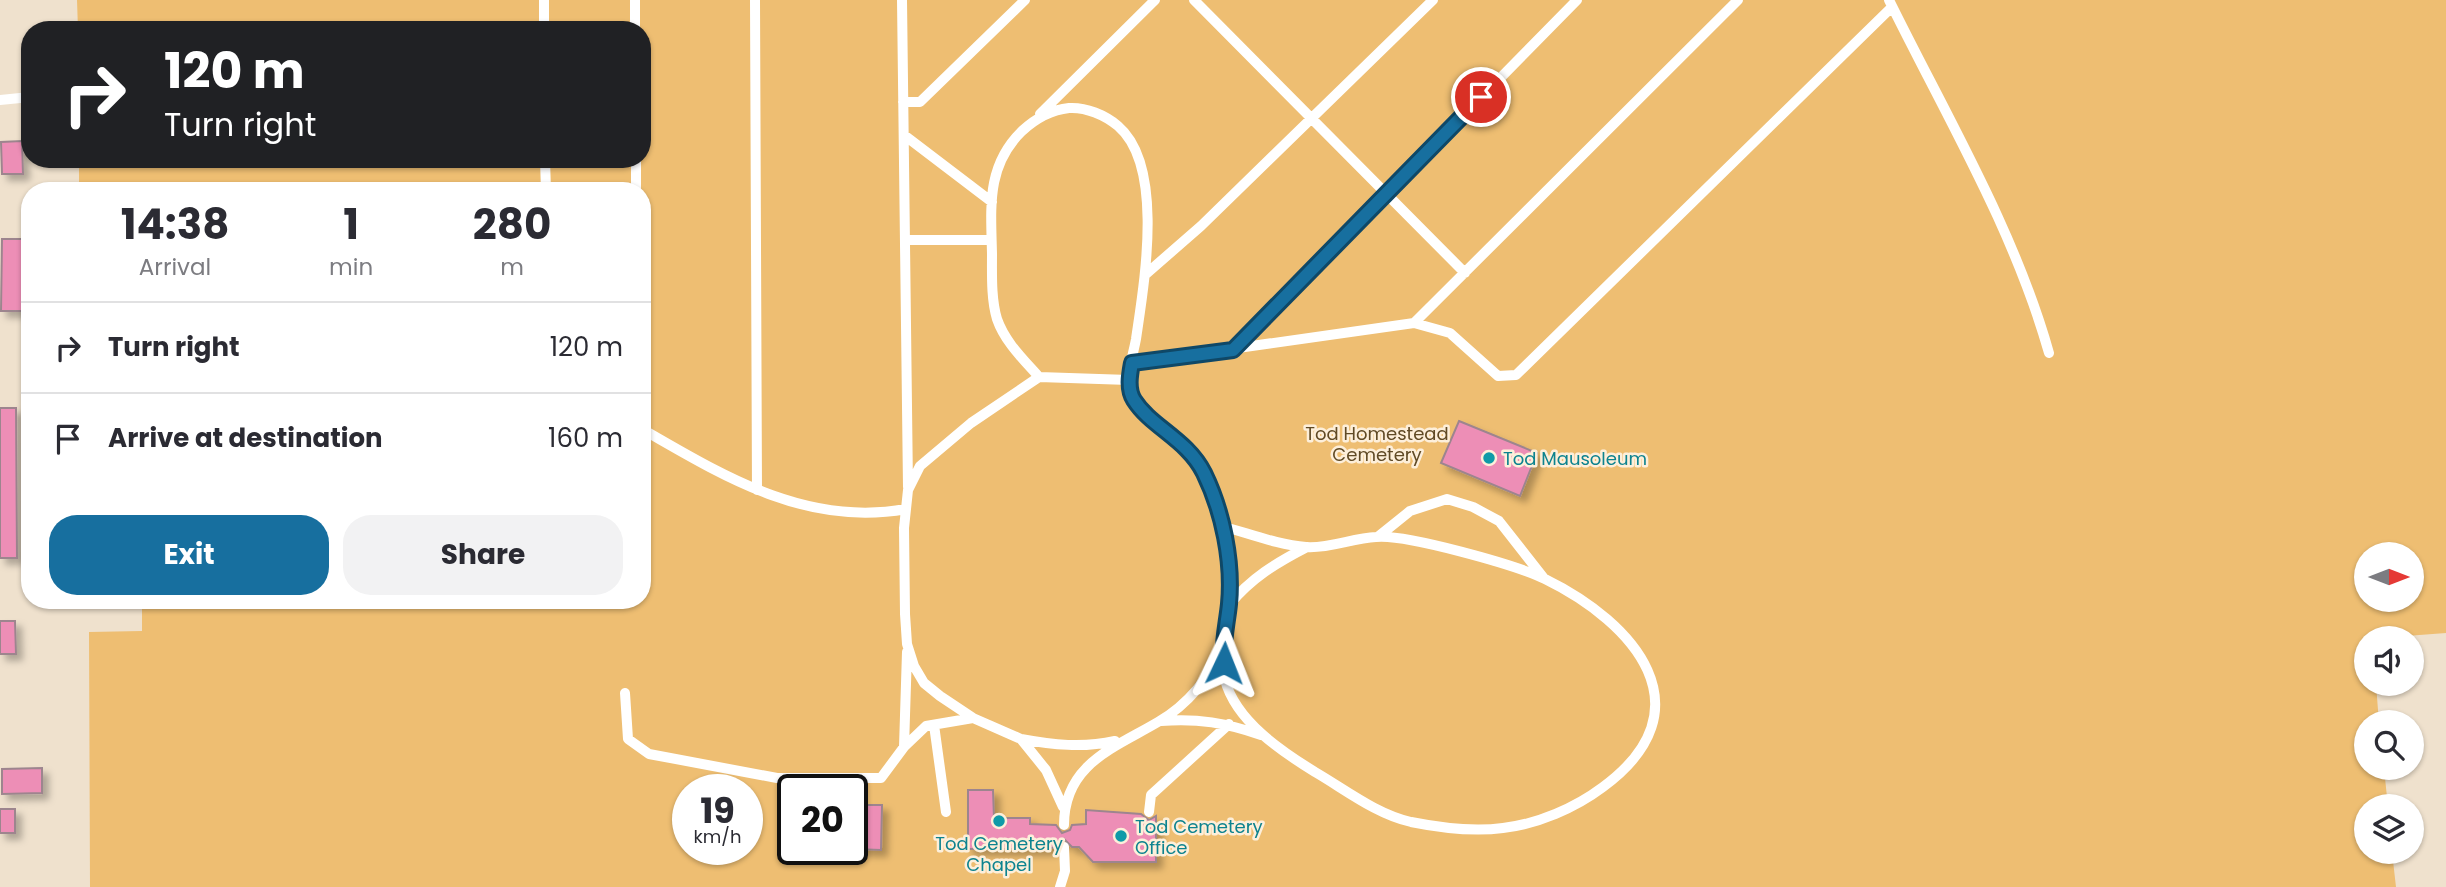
<!DOCTYPE html>
<html lang="en">
<head>
<meta charset="utf-8">
<style>
  :root { --surface:#fff; --page:#f2f2f3; --text:#2b2b33; --muted:#7c7c81; --line:#e1e1e2; --accent:#176f9f }
  body { margin:0; font-family:Poppins,sans-serif; background:var(--page); color:var(--text); height:100vh; display:flex; flex-direction:column; font-size:26px; white-space:nowrap }
  * { box-sizing:border-box; margin:0 }
  p { font-size:23px; color:var(--muted) }
  .icon { flex:none; width:38px; height:38px; fill:none; stroke:currentColor; stroke-width:2; stroke-linecap:round; stroke-linejoin:round }
  .map { position:relative; flex:1; overflow:hidden }
  .panel { position:absolute; left:21px; top:182px; width:630px; height:427px; display:flex; flex-direction:column; background:var(--surface); border-radius:28px; box-shadow:0 2px 5px #0004 }
  .panel>* { flex:none }
  .hud { position:absolute; left:21px; top:21px; width:630px; height:147px; border-radius:28px; box-shadow:0 2px 5px #0004; background:#202124; color:#fff; overflow:hidden }
  .needle { width:46px; rotate:90deg }
  .fabs { position:absolute; left:2354px; top:542px; display:grid; gap:14px }
  .fabs a { display:grid; place-items:center; width:70px; height:70px; border-radius:50%; background:var(--surface); box-shadow:0 2px 5px #0004; font-size:35px }
  .speed { position:absolute; left:672px; top:774px; display:flex; gap:14px; font-size:35px; font-weight:700; text-align:center }
  .speed>* { display:grid; place-content:center; width:91px; height:91px; border-radius:50%; background:var(--surface); box-shadow:0 2px 5px #0004; line-height:1 }
  .speed small { font-size:18px; font-weight:400 }
  .speed .limit { border:4px solid #111; border-radius:10px; background:#fff; color:#111 }
  .pin { position:absolute; display:grid; place-items:center; width:60px; height:60px; color:#fff; margin:-30px; border:4px solid #fff; border-radius:50%; box-shadow:0 2px 7px #0007 }
  .me { position:absolute; width:77px; margin:-38px; rotate:2deg; stroke-linejoin:round; filter:drop-shadow(0 0 5px #0008) }
  .turn { display:flex; align-items:center; gap:24px; height:147px; padding:0 28px; font-size:32px }
  .turn .icon { width:91px; height:91px; stroke-width:2.5 }
  .turn b { display:block; font-size:49px; line-height:60px }
  .eta { display:flex; justify-content:space-evenly; align-items:center; height:119px; text-align:center }
  .eta b { font-size:42px; font-weight:700; line-height:49px }
  .button { display:flex; gap:14px; margin-top:auto; padding:14px 28px }
  .button a { flex:1; height:80px; border-radius:28px; background:var(--accent); color:#fff; font-size:28px; font-weight:700; line-height:80px; text-align:center }
  .button a+a { background:var(--page); color:var(--text) }
  ul { padding:0; list-style:none }
  li { display:flex; align-items:center; gap:21px; height:91px; padding:0 28px; border-top:2px solid var(--line) }
  li div { flex:1 }
  li b { display:block; font-size:26px }
  li em { font-style:normal }
  .map>svg:first-child { display:block }
</style>
</head>
<body>
<div class="map">
<svg width="2446" height="887" viewBox="0 0 2446 887">
  <defs>
    <filter id="shadow"><feDropShadow dx="6" dy="6" stdDeviation="3.5" flood-color="#0004"/></filter>
  </defs>
  <rect width="100%" height="100%" fill="#efe1cd"/>
  <!-- green -->
  <path fill="#eebe72" fill-rule="evenodd" d="M77,0h2369v633l-80,6v45h10l3,39h-13v45h18l4,39h-22v45h26l4,35h-2306l-1,-255 53,-1v-31h500v-409h-563v-32h563v-129h-564zM2366,555h46v45h-46zM688,789h59v60h-59zM793,789h59v60h-59z"/>
  <!-- building -->
  <path fill="#ed8eb6" stroke="#9d858e" stroke-width="2" filter="url(#shadow)" d="M22,141l1,33h-21l-1,-32z
    M2,239h22l1,72h-24z
    M0,408h16l1,150h-17z
    M1459,421l78,32 -17,43 -79,-33z
    M0,621h15l1,33h-16z
    M42,768v25l-40,1v-25z
    M968,790h25l1,28h36v6l26,1 6,8 8,-3 2,-5 14,-1v-14l55,4 8,6 7,-4v46h-63l-14,-15h-7l-8,-8 -8,8 -9,2h-79z
    M852,805h30l-1,45 -29,-1z
    M0,809h15v24h-15z"/>
  <g fill="none" stroke-linecap="round" stroke-linejoin="round">
    <!-- lane -->
    <path stroke="#fff" stroke-width="10" d="M544,0v30
      M635,0v30
      M755,0l2,490
      M902,0l6,487
      M1194,0l271,273
      M1889,0c57,116 125,229 160,353
      M0,100l30,-3
      M903,102h17l105,-102
      M1040,114l115,-114
      M904,135l88,67
      M545,159l1,32
      M636,159v32
      M905,240h86
      M1146,274l55,-48 232,-226
      M1414,323l324,-323
      M1233,350l344,-350
      M1132,363l282,-40 36,10 48,43 18,-1 376,-368
      M1039,377c-16,-18 -34,-35 -42,-58 -6,-20 -5,-45 -5,-65 -1,-47 -6,-88 30,-123 13,-12 28,-21 47,-23 17,-1 36,7 49,18 47,40 26,158 18,213 -3,17 -12,42 -4,59 9,17 36,30 49,44 44,44 59,145 41,203 -9,31 -36,61 -64,77 -44,26 -94,42 -94,103
      M642,429c83,48 165,98 264,80
      M1221,526c27,7 57,19 85,21 22,2 47,-9 70,-10 30,-3 140,28 169,42 90,44 164,130 58,208 -28,21 -65,37 -100,41 -30,4 -62,0 -92,-6 -35,-8 -65,-32 -96,-50 -34,-21 -79,-51 -90,-92 -3,-10 -2,-22 -3,-33
      M1379,536l31,-25 37,-12 26,8 26,14 44,56
      M1229,605c22,-27 47,-42 78,-58
      M625,693l3,46 21,15 128,24h104l23,-31 22,-21 47,-8
      M1161,721c37,-3 65,2 100,14
      M934,725l12,87
      M1021,739c32,6 62,9 94,2
      M904,747l3,-95
      M1063,807l-17,-37 -25,-31 -48,-21 -33,-22 -16,-13 -10,-17 -7,-22 -2,-30 -1,-86 4,-38 12,-24 51,-43 68,-46 90,3
      M1149,812l2,-17 78,-71
      M1060,887l5,-16 -1,-24"/>
  </g>
  <g fill="none" stroke-linecap="round" stroke-linejoin="round">
    <defs>
      <path id="route" d="M1224,663c-2,-20 3,-39 5,-59 4,-42 -6,-92 -25,-131 -17,-34 -53,-46 -70,-73 -7,-11 -4,-26 -2,-37l101,-13 248,-253"/>
    </defs>
    <!-- route casing -->
    <use href="#route" stroke="#0f4867" stroke-width="18"/>
    <!-- route -->
    <use href="#route" stroke="#176f9f" stroke-width="12"/>
  </g>
  <!-- markers -->
  <g fill="#0f9aa8" stroke="#fdefda" stroke-width="2.5">
    <circle cx="1489" cy="458" r="7"/>
    <circle cx="999" cy="821" r="7"/>
    <circle cx="1121" cy="836" r="7"/>
  </g>
  <g text-anchor="middle" dominant-baseline="central" stroke-width="5" stroke-linejoin="round" paint-order="stroke">
    <!-- park labels -->
    <g font-size="18" fill="#604a25" stroke="#fdefda">
      <text x="1377" y="433">Tod Homestead<tspan x="1377" dy="21">Cemetery</tspan></text>
    </g>
    <!-- culture labels -->
    <g font-size="18" fill="#0d838f" stroke="#fdefda" text-anchor="start">
      <text x="1503" y="458">Tod Mausoleum</text>
      <text x="1135" y="826">Tod Cemetery<tspan x="1135" dy="21">Office</tspan></text>
      <text x="999" y="843" text-anchor="middle">Tod Cemetery<tspan x="999" dy="21">Chapel</tspan></text>
    </g>
  </g>
</svg>
<div class="fabs">
<a><svg class="needle" viewBox="-14 -14 28 28"><path d="M0-13l5 13h-10z" fill="#e53935"/><path d="M0 13l5-13h-10z" fill="#7c7c81"/></svg></a>
<a><svg class="icon" aria-label="sound" viewBox="0 0 24 24"><path d="M4 9h4l5-4v14l-5-4H4zM17 9q2 3 0 6"/></svg></a>
<a><svg class="icon" aria-label="search" viewBox="0 0 24 24"><circle cx="10" cy="10" r="6"/><path d="M15 15l6 6"/></svg></a>
<a><svg class="icon" aria-label="layers" viewBox="0 0 24 24"><path d="M12 4l9 5-9 5-9-5zM3 14l9 5 9-5"/></svg></a>
</div>
<div class="speed"><div>19<small>km/h</small></div><div class="limit">20</div></div>
<div class="pin" style="left:1481px;top:97px;background:#d93025"><svg class="icon" aria-label="arrive" viewBox="0 0 24 24"><path d="M6 21V4h12l-3 4 3 4H6"/></svg></div>
<svg class="me" style="left:1224px;top:663px" viewBox="-20 -20 40 40"><path d="M0-17L14 15 0 8-14 15z" fill="#176f9f" stroke="#fff" stroke-width="4"/></svg>
<div class="hud">
<div class="turn"><svg class="icon" aria-label="right" viewBox="0 0 24 24"><path d="M7 20v-9h11M14 6l5 5-5 5"/></svg><div><b>120 m</b>Turn right</div></div>
</div>
<section class="panel">
<div class="eta">
<div><b>14:38</b><p>Arrival</p></div>
<div><b>1</b><p>min</p></div>
<div><b>280</b><p>m</p></div>
</div>
<ul>
<li><svg class="icon" aria-label="right" viewBox="0 0 24 24"><path d="M7 20v-9h11M14 6l5 5-5 5"/></svg><div><b>Turn right</b></div><em>120 m</em></li>
<li><svg class="icon" aria-label="arrive" viewBox="0 0 24 24"><path d="M6 21V4h12l-3 4 3 4H6"/></svg><div><b>Arrive at destination</b></div><em>160 m</em></li>
</ul>
<div class="button"><a>Exit</a><a>Share</a></div>
</section>
</div>
</body>
</html>
